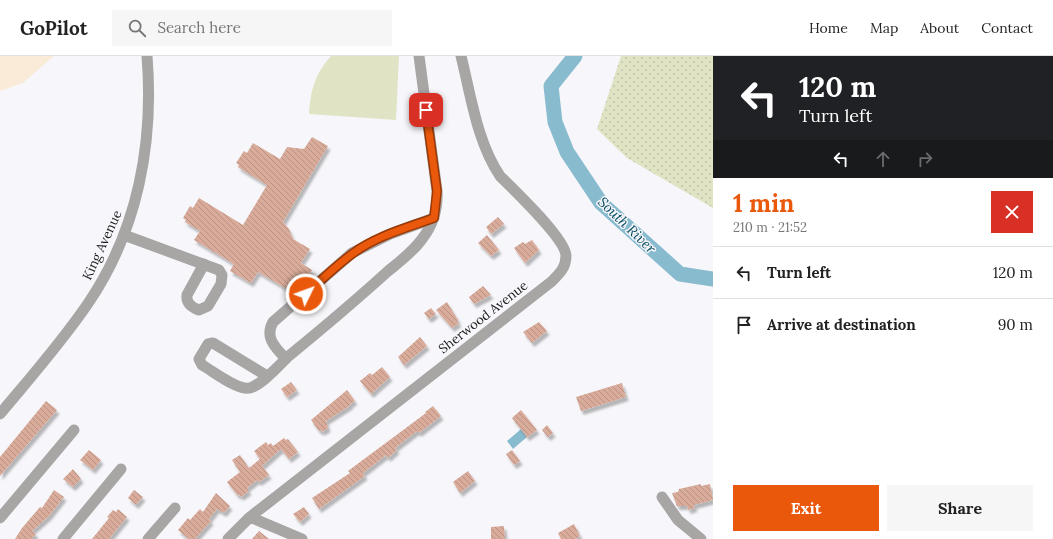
<!DOCTYPE html>
<html lang="en">
<head>
<meta charset="utf-8">
<style>
  :root { --surface:#fff; --page:#f6f6f6; --text:#222; --muted:#767676; --line:#e0e0e0; --accent:#ea580c }
  body { margin:0; font-family:Lora,serif; background:var(--page); color:var(--text); height:100vh; display:flex; flex-direction:column; font-size:15px; white-space:nowrap }
  * { box-sizing:border-box; margin:0 }
  p { font-size:13px; color:var(--muted) }
  .icon { flex:none; width:22px; height:22px; fill:none; stroke:currentColor; stroke-width:2; stroke-linecap:round; stroke-linejoin:round }
  .map { position:relative; flex:1; overflow:hidden }
  .side { display:flex; flex-direction:column; background:var(--surface); width:340px }
  .side>* { flex:none }
  .guide { background:#202124; color:#fff; overflow:hidden }
  .pin { position:absolute; display:grid; place-items:center; width:34px; height:34px; color:#fff; margin:-17px; border-radius:8px; box-shadow:0 2px 6px #0006 }
  .me { position:absolute; width:44px; margin:-22px; rotate:48deg; stroke-linejoin:round; filter:drop-shadow(0 0 3px #0008) }
  .turn { display:flex; align-items:center; gap:14px; height:84px; padding:0 20px; font-size:18px }
  .turn .icon { width:52px; height:52px; stroke-width:2.5 }
  .turn b { display:block; font-size:28px; line-height:34px }
  .lanes { display:flex; align-items:center; height:38px; padding:0 20px; background:#0003; justify-content:center; gap:20px; direction:ltr }
  .lanes .off { opacity:.35 }
  .round { display:grid; place-items:center; flex:none; width:42px; height:42px; border-radius:0px; background:var(--page) }
  .overview { display:flex; align-items:center; justify-content:space-between; height:68px; padding:0 20px }
  h1 { font-size:24px; font-weight:700; line-height:30px; color:var(--accent) }
  .primary-button { display:flex; gap:8px; margin-top:auto; padding:8px 20px }
  .primary-button a { flex:1; height:46px; border-radius:0px; background:var(--accent); color:#fff; font-size:16px; font-weight:700; line-height:46px; text-align:center }
  .primary-button a+a { background:var(--page); color:var(--text) }
  ul { padding:0; list-style:none }
  li { display:flex; align-items:center; gap:12px; height:52px; padding:0 20px; border-top:1px solid var(--line) }
  li div { flex:1 }
  li b { display:block; font-size:15px }
  li em { font-style:normal }
  header { display:flex; align-items:center; gap:24px; box-sizing:border-box; height:56px; padding:0 20px; background:var(--surface); border-bottom:1px solid var(--line) }
  header strong { font-size:19px }
  nav { display:flex; gap:22px; margin-inline-start:auto; font-size:14px }
  .search { width:280px; height:36px; background:var(--page); display:flex; align-items:center; gap:10px; box-sizing:border-box; padding:0 14px; border-radius:0px; color:var(--muted); font-size:15px }
  main { display:flex; flex:1; min-height:0 }
  .map>svg:first-child { display:block }
</style>
</head>
<body>
<header>
<strong>GoPilot</strong>
<div class="search"><svg class="icon" aria-label="search" viewBox="0 0 24 24"><circle cx="10" cy="10" r="6"/><path d="M15 15l6 6"/></svg>Search here</div>
<nav><a>Home</a><a>Map</a><a>About</a><a>Contact</a></nav>
</header>
<main>
<div class="map">
<svg width="713" height="483" viewBox="0 0 713 483">
  <defs>
    <pattern id="park-dots" width="8" height="8" patternUnits="userSpaceOnUse"><rect width="8" height="8" fill="#e0e4c4"/><path d="M2 2h.1M6 6h.1" fill="none" stroke="#bfc3a8" stroke-width="1.8" stroke-linecap="round"/></pattern>
    <pattern id="building-back-hatch" width="6" height="6" patternUnits="userSpaceOnUse"><rect width="6" height="6" fill="#d9ab9a"/><path d="M-1 5l2 2M0 0l6 6M5-1l2 2" fill="none" stroke="#ba9284"/></pattern>
    <filter id="shadow"><feDropShadow dx="2.5" dy="4" stdDeviation="1" flood-color="#0004"/></filter>
  </defs>
  <rect width="100%" height="100%" fill="#f7f7fb"/>
  <!-- commercial -->
  <path fill="#f9ebd8" d="M0,0h54l-31,27 -23,8z"/>
  <!-- park -->
  <path fill="url(#park-dots)" d="M621,0h92v152l-86,-50 -30,-29z"/>
  <!-- garden -->
  <path fill="#e0e4c4" d="M331,0h68l-3,64 -87,-6c1,-22 6,-41 22,-58z"/>
  <!-- water -->
  <path fill="#89bbce" d="M521,373l6,8 -14,12 -6,-8z"/>
  <g fill="none" stroke-linecap="round" stroke-linejoin="round">
    <!-- river -->
    <path stroke="#89bbce" stroke-width="15" d="M575,0l-24,30 4,36 12,30 34,51 79,71 33,5"/>
  </g>
  <!-- building -->
  <path fill="url(#building-back-hatch)" filter="url(#shadow)" d="M312,81l16,9 -45,76 6,7 4,10 17,10 -9,14 11,7 -8,13 -10,-6 -7,12 -29,-17 -7,11 -21,-12 4,-7 -40,-24 6,-9 -15,-9 1,-2 -3,-2 7,-12 3,2 6,-10 44,27 24,-40 -29,-18 1,-2 -3,-2 8,-12 3,2 6,-10 27,16 7,-12 17,2z
    M498,161l6,7 -13,10 -5,-7z
    M487,179l12,15 -8,6 -13,-13z
    M532,184l7,10 -14,13 -11,-15 9,-6 2,2z
    M483,230l8,9 -17,9 -5,-7z
    M447,246l11,18 -1,1 2,2 -7,5 -16,-18z
    M431,252l5,6 -7,5 -5,-6z
    M539,266l8,9 -15,12 -9,-11z
    M420,281l7,9 -23,19 -6,-8z
    M382,311l8,10 -19,17 -11,-13 10,-8 2,2z
    M291,326l6,8 -10,7 -6,-8z
    M622,327l4,14 -45,14 -5,-14z
    M347,334l8,11 -5,3 1,1 -25,16 2,7 -6,4 -1,-2 -2,1 -8,-11z
    M46,345l11,9 -57,66v-19z
    M433,350l8,10 -22,17 -2,-2 -22,17 2,2 -9,8 -2,-3 -23,18 2,3 -46,33 -7,-11 38,-25 -2,-2 78,-58 -1,-1z
    M521,354l16,20 -10,7 -15,-19z
    M547,369l6,8 -5,4 -6,-7z
    M284,382l2,2 2,-1 10,13 -9,7 -8,-10 -19,17 7,9 -10,7 -2,-2 -10,8 2,3 -8,6 -2,-3 -1,2 -11,-14 13,-10 -8,-12 8,-5 9,13 11,-9 -6,-8 12,-9 2,3 3,-2 2,3z
    M89,394l12,10 -8,10 -13,-10z
    M512,394l8,11 -6,4 -8,-11z
    M73,413l8,10 -8,8 -10,-8z
    M468,415l7,10 -15,12 -7,-11z
    M701,428v2l9,-2 3,16 -19,5 1,3 -7,2 -1,-4h-10l-5,-13 6,-1 1,-3z
    M54,434l10,7 -15,19 -17,15 4,3 -5,5h-16l7,-11 18,-21 2,1z
    M134,434l9,7 -7,8 -8,-7z
    M216,437l14,13 -6,7 -7,-4 -8,10 2,2 -16,18h-6l-11,-9 10,-12 2,2 10,-11 3,3z
    M304,451l5,7 -9,8 -7,-8z
    M118,453l9,8 -18,22h-17l17,-21 -2,-1 6,-7 3,2z
    M574,468l6,12 -5,3h-14l-3,-6z
    M504,470l1,13h-14v-12z
    M259,475l10,8h-17z"/>
  <g fill="none" stroke-linecap="round" stroke-linejoin="round">
    <!-- minor -->
    <path stroke="#a8a6a5" stroke-width="11" d="M124,179l95,35 3,5 -1,9 -13,22 -9,4c-8,-3 -13,-7 -12,-15l17,-31
      M286,303c-10,-11 -22,-21 -13,-37l79,-69 38,-19 44,-16
      M267,320l-54,-33 -5,1 -9,15 3,6c11,6 36,26 48,23 13,-4 30,-24 40,-33 33,-27 65,-54 97,-83 12,-10 26,-20 35,-33 11,-14 16,-30 15,-48l-18,-135
      M0,358c30,-36 62,-72 89,-112 49,-73 65,-159 58,-246
      M662,441l16,23 23,19
      M250,461l52,22
      M0,462l74,-88
      M63,483l58,-70
      M148,483l27,-31
      M228,483l22,-22 301,-235c8,-8 15,-14 15,-26 0,-17 -52,-66 -66,-80 -23,-34 -29,-80 -39,-120"/>
  </g>
  <g fill="none" stroke-linecap="round" stroke-linejoin="round">
    <defs>
      <path id="route" d="M306,238c15,-14 30,-28 46,-40 24,-18 54,-26 82,-36l3,-27 -11,-81"/>
    </defs>
    <!-- route casing -->
    <use href="#route" stroke="#983908" stroke-width="10"/>
    <!-- route -->
    <use href="#route" stroke="#ea580c" stroke-width="7"/>
  </g>
  <g text-anchor="middle" dominant-baseline="central" stroke-width="3" stroke-linejoin="round" paint-order="stroke">
    <!-- street labels -->
    <g font-size="13" fill="#171819" stroke="#f7f7fb">
      <text transform="translate(102 189) rotate(-65)">King Avenue</text>
      <text transform="translate(483 261) rotate(-38)">Sherwood Avenue</text>
    </g>
    <!-- water labels -->
    <g font-size="14" font-style="italic" fill="#064d62" stroke="#f7f7fb">
      <text transform="translate(627 169) rotate(44)">South River</text>
    </g>
  </g>
</svg>
<div class="pin" style="left:426px;top:54px;background:#d93025"><svg class="icon" aria-label="arrive" viewBox="0 0 24 24"><path d="M6 21V4h12l-3 4 3 4H6"/></svg></div>
<svg class="me" style="left:306px;top:238px" viewBox="-20 -20 40 40"><circle r="17" fill="#ea580c" stroke="#fff" stroke-width="3"/><path d="M0-11L8 9 0 5-8 9z" fill="#fff"/></svg>
</div>
<section class="side">
<div class="guide">
<div class="turn"><svg class="icon" aria-label="left" viewBox="0 0 24 24"><path d="M17 20v-9H6M10 6l-5 5 5 5"/></svg><div><b>120 m</b>Turn left</div></div>
<div class="lanes"><svg class="icon" aria-label="left" viewBox="0 0 24 24"><path d="M17 20v-9H6M10 6l-5 5 5 5"/></svg><svg class="icon off" aria-label="ahead" viewBox="0 0 24 24"><path d="M12 20V5M6 11l6-6 6 6"/></svg><svg class="icon off" aria-label="right" viewBox="0 0 24 24"><path d="M7 20v-9h11M14 6l5 5-5 5"/></svg></div>
</div>
<div class="overview"><div><h1>1 min</h1><p>210 m · 21:52</p></div><a class="round" style="background:#d93025;color:#fff"><svg class="icon" aria-label="close" viewBox="0 0 24 24"><path d="M6 6l12 12M18 6L6 18"/></svg></a></div>
<ul>
<li><svg class="icon" aria-label="left" viewBox="0 0 24 24"><path d="M17 20v-9H6M10 6l-5 5 5 5"/></svg><div><b>Turn left</b></div><em>120 m</em></li>
<li><svg class="icon" aria-label="arrive" viewBox="0 0 24 24"><path d="M6 21V4h12l-3 4 3 4H6"/></svg><div><b>Arrive at destination</b></div><em>90 m</em></li>
</ul>
<div class="primary-button"><a>Exit</a><a>Share</a></div>
</section>
</main>
</body>
</html>
